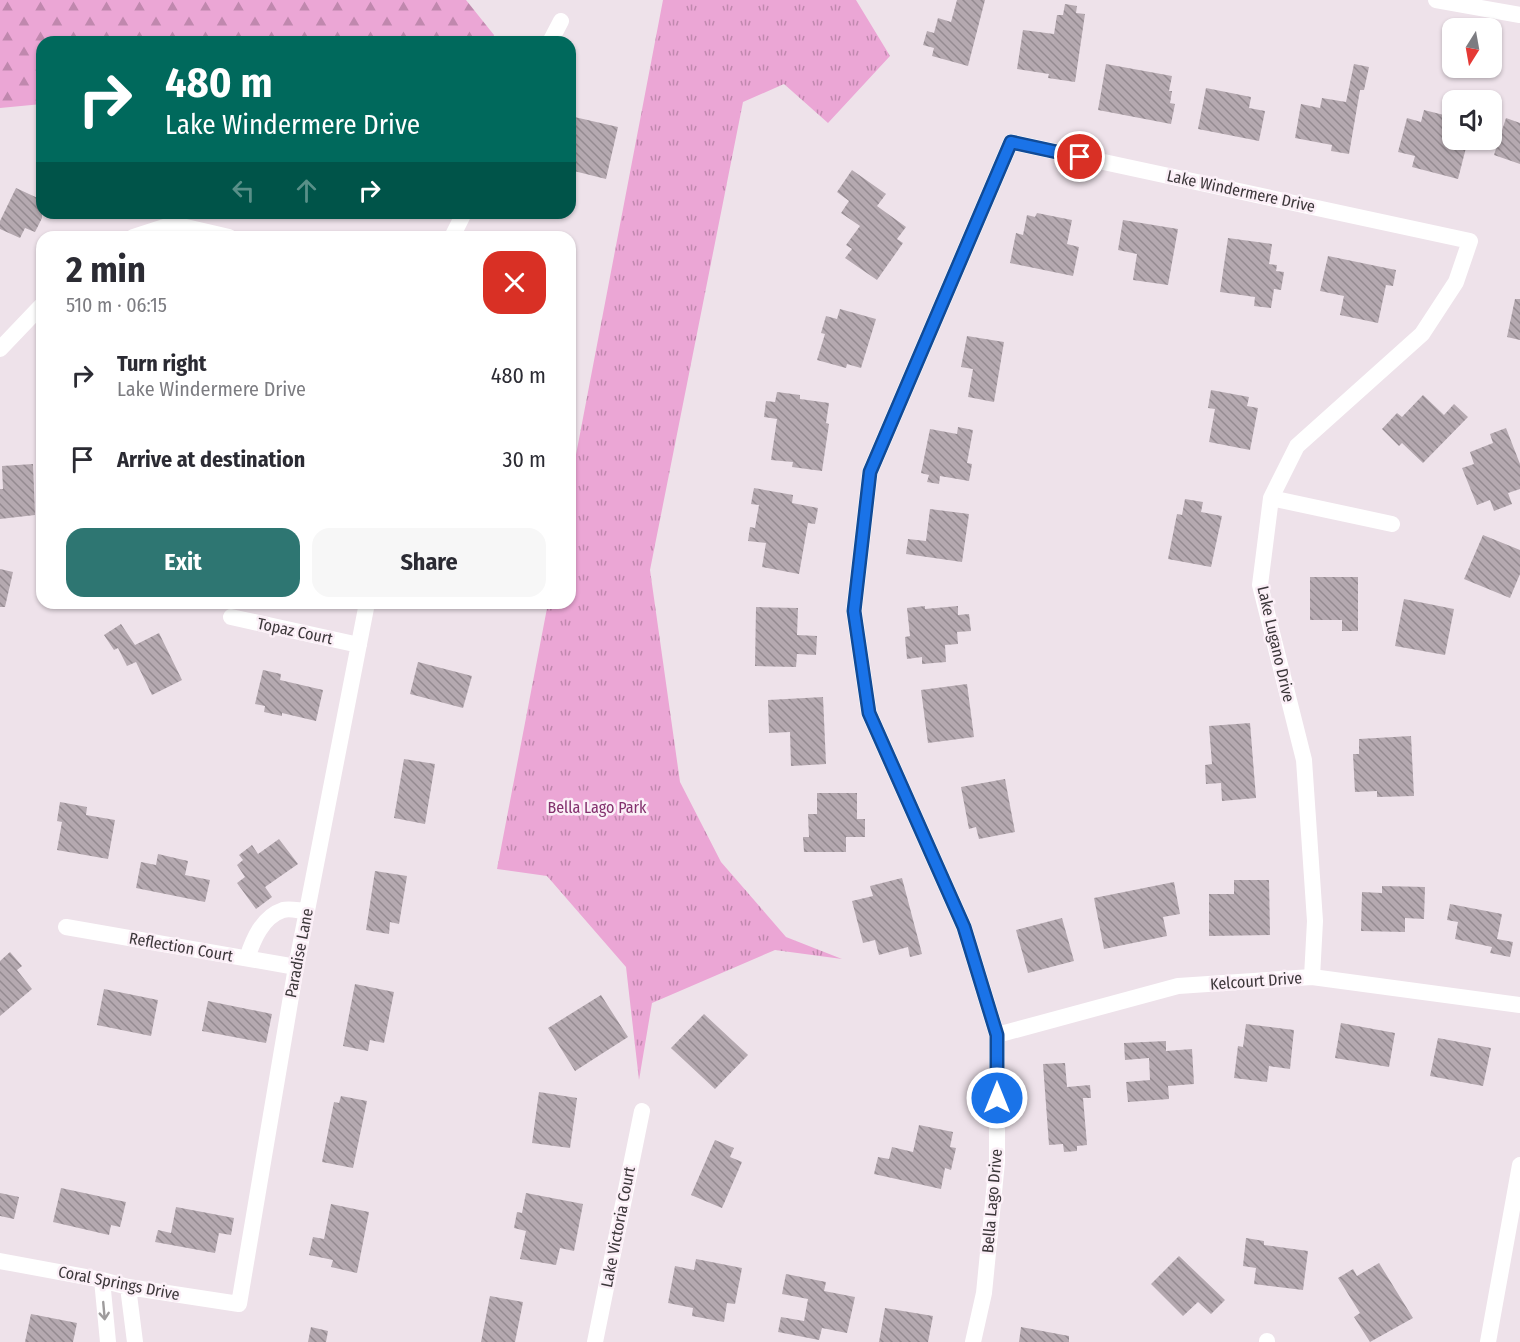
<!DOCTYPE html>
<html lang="en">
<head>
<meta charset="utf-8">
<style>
  :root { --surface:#fff; --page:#f7f7f7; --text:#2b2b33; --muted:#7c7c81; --accent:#2e7672 }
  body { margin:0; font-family:"Fira Sans Condensed",sans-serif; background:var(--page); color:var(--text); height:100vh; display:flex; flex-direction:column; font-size:22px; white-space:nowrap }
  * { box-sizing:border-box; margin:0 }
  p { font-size:20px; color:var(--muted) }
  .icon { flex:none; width:33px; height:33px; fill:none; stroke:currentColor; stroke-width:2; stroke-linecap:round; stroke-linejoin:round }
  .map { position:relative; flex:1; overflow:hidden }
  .side { position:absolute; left:36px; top:231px; width:540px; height:378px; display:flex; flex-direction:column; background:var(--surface); border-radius:18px; box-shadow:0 2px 4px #0004 }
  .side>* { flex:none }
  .top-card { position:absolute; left:36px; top:36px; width:540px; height:183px; border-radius:18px; box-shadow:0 2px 4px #0004; background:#00695c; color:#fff; overflow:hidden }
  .needle { width:39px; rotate:191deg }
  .tools { position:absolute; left:1442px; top:18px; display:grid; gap:12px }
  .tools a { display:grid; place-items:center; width:60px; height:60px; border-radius:12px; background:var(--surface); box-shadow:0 2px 4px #0004; font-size:30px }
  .pin { position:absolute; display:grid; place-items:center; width:51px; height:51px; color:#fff; margin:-26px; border:3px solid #fff; border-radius:50%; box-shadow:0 2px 6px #0007 }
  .me { position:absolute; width:66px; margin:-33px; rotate:0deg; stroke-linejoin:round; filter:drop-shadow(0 0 4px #0008) }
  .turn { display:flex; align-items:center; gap:21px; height:126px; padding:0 30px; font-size:27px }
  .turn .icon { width:78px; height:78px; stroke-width:2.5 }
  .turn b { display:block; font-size:42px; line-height:51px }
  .lanes { display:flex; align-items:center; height:57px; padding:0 30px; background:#0003; justify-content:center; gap:30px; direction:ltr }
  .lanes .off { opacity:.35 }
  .round { display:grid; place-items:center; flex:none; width:63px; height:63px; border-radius:18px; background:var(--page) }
  .summary { display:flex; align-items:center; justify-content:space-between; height:102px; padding:0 30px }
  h1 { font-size:36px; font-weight:700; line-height:45px }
  .action { display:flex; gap:12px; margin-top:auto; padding:12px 30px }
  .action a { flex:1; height:69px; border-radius:18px; background:var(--accent); color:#fff; font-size:24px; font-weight:700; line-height:69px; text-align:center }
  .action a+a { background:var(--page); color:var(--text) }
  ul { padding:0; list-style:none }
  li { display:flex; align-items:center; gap:18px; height:84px; padding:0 30px }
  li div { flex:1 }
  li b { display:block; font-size:22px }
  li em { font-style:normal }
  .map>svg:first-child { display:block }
</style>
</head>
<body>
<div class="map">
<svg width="1520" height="1342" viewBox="0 0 1520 1342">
  <defs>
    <pattern id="forest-firs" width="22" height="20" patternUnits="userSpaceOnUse" patternTransform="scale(1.5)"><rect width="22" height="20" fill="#eba6d5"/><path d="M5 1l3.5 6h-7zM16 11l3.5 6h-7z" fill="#c088ae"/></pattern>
    <pattern id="park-tufts" width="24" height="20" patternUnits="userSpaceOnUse" patternTransform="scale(1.5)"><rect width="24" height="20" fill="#eba6d5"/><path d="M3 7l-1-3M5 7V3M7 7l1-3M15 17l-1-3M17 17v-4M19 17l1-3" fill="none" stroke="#c088ae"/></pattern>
    <pattern id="building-back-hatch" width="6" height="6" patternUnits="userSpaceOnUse" patternTransform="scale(1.5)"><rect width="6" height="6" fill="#b5a9b0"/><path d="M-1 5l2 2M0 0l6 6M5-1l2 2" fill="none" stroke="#948a90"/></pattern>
  </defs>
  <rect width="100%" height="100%" fill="#eee2ea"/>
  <!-- forest -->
  <path fill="url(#forest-firs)" d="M0,0h466l28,35 -2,7h-450v62l-42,4z"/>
  <!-- park -->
  <path fill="url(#park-tufts)" d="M663,0h193l34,56 -62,67 -44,-39 -41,18 -93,468 30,212 41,80 65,75 56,22 -67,-9 -123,53 -13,77 -13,-113 -79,-91 -50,-7 51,-266h22v-117z"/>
  <!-- building -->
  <path fill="url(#building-back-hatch)" d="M957,0h28l-17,66 -36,-10 2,-8 -11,-3 4,-14 7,2 4,-15 13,4z
    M1065,4l12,2 -1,7 9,1 -10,68 -27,-4 1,-4 -32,-5 6,-39 31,4 3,-19h6z
    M1106,64l66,12 -3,15h3l-2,12 5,1 -4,20 -73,-14z
    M1354,64l15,3 -5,23h-4l-11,64 -18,-3 1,-6 -37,-7 6,-34 19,4 2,-10 24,4z
    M1206,88l45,9 -2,11 16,3 -6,30 -61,-12z
    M1424,110l28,7v23h16l-10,39 -46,-12 3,-11 -17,-4 9,-34 14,4z
    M570,116l48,11 -12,52 -36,-9z
    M1506,118l14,5v41l-26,-9z
    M852,170l34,24 -9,12 29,21 -9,12 6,4 -26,37 -32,-22 7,-9 -6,-4 14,-19 -19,-13 8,-12 -12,-9z
    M16,188l26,12v18l-7,14 -10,-4 -5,10 -20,-9v-8z
    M1037,213l35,7 -5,24 12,3 -6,29 -63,-13 6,-30 7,2 4,-20 8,2z
    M1123,220l55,9 -10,56 -35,-5 4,-26 -19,-4z
    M1228,238l44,6 -3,20 8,1 -1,6 8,1 -3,18 -7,-1 -3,19 -17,-2 1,-9 -35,-5z
    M1328,256l68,14 -3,16 -7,-1 -8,38 -38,-8 4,-19 -24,-5z
    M1515,299h5v41l-13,-3z
    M840,309l36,10 -15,49 -14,-4 -1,4 -29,-8 8,-26 -4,-1 5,-17 11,3z
    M967,336l37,6 -10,60 -26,-5 5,-28 -12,-2z
    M1211,390l38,7 -2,9 11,2 -8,42 -41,-8 6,-33 -7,-1z
    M777,392l23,3v4l29,4 -3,20 3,1 -7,47 -30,-4 1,-5 -22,-2 6,-41 -13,-2 2,-16 9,1z
    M1423,395l21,20 10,-11 14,13 -45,46 -21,-20 -3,3 -17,-17 15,-16 5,4z
    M958,427l15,3 -6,33 5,1 -3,17 -29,-5 -1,8 -12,-2 2,-7 -8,-2 9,-44 27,5z
    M1506,428l14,36v25l-12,4 4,11 -18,7 -4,-11 -13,5 -15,-37 12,-4 -4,-12 23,-9 -3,-9z
    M33,464l2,51 -35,4v-30h3l-1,-23z
    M754,488l39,7 -1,8 26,5 -3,16 -7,-1 -9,51 -37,-7 4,-24 -18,-2 2,-14 5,1 4,-23 -8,-1z
    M1185,499l18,3 -2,10 21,4 -11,51 -43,-8 9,-45 5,1z
    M930,509l39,5 -7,48 -56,-8 2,-15 18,2z
    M1483,535l37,15v24l-10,24 -46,-19z
    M0,569l13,3 -8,35h-5z
    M1310,577h48v54h-16v-11h-32z
    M1404,599l50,10 -9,46 -50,-9z
    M925,606v3l33,-3v9l11,-1 2,17 -14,1 1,12 -13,1 1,17 -24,2v-7l-15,2 -2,-22 5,-1 -3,-28z
    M756,607l42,1 -1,27 20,1 -1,19 -19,-1 -1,13 -41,-1z
    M121,624l14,21 24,-12 23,47 -30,15 -16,-33 -9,4 -9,-18 -4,2 -10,-15z
    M418,662l54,14 -9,32 -53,-14z
    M263,670l18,4 -1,6 43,10 -7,31 -34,-8v3l-18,-4 1,-6 -10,-2z
    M967,684l7,53 -46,6 -7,-53z
    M823,697l3,67 -35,2 -1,-34 -21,1 -1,-33z
    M1250,723l6,75 -34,3 -1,-18 -15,1 -1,-19 7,-1 -3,-38z
    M1411,736l3,60 -37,1v-6l-22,1 -2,-38h6v-15z
    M404,759l31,5 -10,60 -31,-6z
    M1005,779l10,53 -36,7 -3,-12 -7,2 -8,-42z
    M817,793h40v26h8v18h-19v15h-42l-1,-15h6l-1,-23h9z
    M60,802l27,5 -1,8 29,5 -7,39 -51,-9 5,-28 -5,-1z
    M279,839l19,25 -33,23 7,10 -16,12 -19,-26 8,-6 -8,-12 6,-5 -4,-5 13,-10 6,9z
    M158,854l30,7 -3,14 25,5 -5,22 -69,-14 5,-26 15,3z
    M375,871l32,5 -8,48 -9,-2 -1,12 -23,-4z
    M902,878l20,76 -12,3 -2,-10 -29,8 -4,-15 -12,3 -11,-42 21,-5 -3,-10z
    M1234,880h35l1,55 -61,1v-42h25z
    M1174,882l6,32 -17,3 4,19 -63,13 -10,-51z
    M1382,886l43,1 -1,32 -19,-1v14l-44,-1 1,-39 20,1z
    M1450,904l52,10 -5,25 16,3 -3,15 -20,-4 2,-6 -37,-8 3,-17 -11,-2z
    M1062,918l12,43 -46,12 -12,-43z
    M10,952l12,14 -5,4 15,19 -32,27v-55z
    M355,984l39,8 -10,51 -14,-3 -2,11 -25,-5z
    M104,989l54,11 -7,36 -54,-11z
    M601,995l27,42 -53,34 -27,-43z
    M208,1001l64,13 -6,29 -64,-12z
    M704,1014l44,41 -33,34 -44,-41z
    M1341,1023l54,10 -6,34 -54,-9z
    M1246,1024l48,6 -4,39 -21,-3 -2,16 -33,-4 4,-32 5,1z
    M1438,1038l53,10 -8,38 -53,-10z
    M1166,1041v10l26,-2 2,35 -26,2 1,13 -41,3 -2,-20 24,-2 -1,-22 -24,2 -1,-17z
    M1065,1063l2,24 23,-2 1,13h-8l4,47 -10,1v5l-13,1 -1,-8 -14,1 -6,-81z
    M539,1092l38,6 -7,50 -38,-5z
    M341,1096l26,5 -14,67 -31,-6 12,-60 5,1z
    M919,1125l34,7 -3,15 6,1 -5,22 -6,-2 -4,21 -67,-15 4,-17 11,2 3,-12 21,5z
    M715,1140l19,8 -4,9 12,5 -20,46 -31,-13z
    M61,1188l65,14 -6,25 -9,-2 -2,10 -56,-13z
    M0,1193l19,4 -5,22 -14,-3z
    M526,1193l57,11 -9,47 -14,-3 -4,17 -36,-6 6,-28 -12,-3 3,-16 5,1z
    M331,1204l38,8 -12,61 -26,-6 2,-7 -24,-5 4,-18 11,2z
    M176,1207l58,11 -3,17 -12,-2 -4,20 -60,-11 3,-12 13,3z
    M1246,1238l18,3v4l44,6 -5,39 -49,-6 2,-16 -13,-2z
    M1179,1256l46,44 -14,14 -13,-12 -15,14 -32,-32z
    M696,1259l46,9 -7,36 -8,-1 -3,19 -32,-6 1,-8 -25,-5 7,-37 19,4z
    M1379,1263l34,55 -43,24 -16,-25 6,-4 -22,-35 15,-9 4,7z
    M786,1274l40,8 -2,9 31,6 -8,36 -25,-5 -3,12 -41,-8 3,-15 23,4 4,-22 -26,-5z
    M490,1296l33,6 -8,40h-34z
    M885,1308l48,8 -5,26h-49z
    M31,1314l46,9 -4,19h-48z
    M311,1327l17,4 -2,11h-18z
    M1021,1327l48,9v6h-50z"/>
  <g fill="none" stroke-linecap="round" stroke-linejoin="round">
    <!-- minor -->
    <path stroke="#fff" stroke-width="16" d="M1436,0l84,15
      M550,42l11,-21
      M133,237l40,-13 56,13
      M452,237l12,-24
      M0,349l42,-44
      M1271,498l121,26
      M231,617l128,28
      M66,927l230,40
      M247,958c6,-18 15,-41 36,-48 7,-2 17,1 24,1
      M997,1035l181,-49 134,-9 208,28
      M0,1261l102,19 26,7 111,17 57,-337 71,-364
      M102,1280l6,62
      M128,1287l7,55
      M595,1342l47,-231
      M973,1342l11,-49 13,-131v-127l-33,-108 -95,-214 -15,-102 16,-139 141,-330 459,99 -14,41 -34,52 -125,112 -26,52 -11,87 44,175 11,161 -3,56
      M1267,1342v-1
      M1488,1342l32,-177"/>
  </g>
  <!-- one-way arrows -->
  <defs><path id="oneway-shaft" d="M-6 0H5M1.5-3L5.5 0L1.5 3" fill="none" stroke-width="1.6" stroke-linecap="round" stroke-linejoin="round" transform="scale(1.5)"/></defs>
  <use stroke="#9e9b9c" href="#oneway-shaft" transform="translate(104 1311) rotate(85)"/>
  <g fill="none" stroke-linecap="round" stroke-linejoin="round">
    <defs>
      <path id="route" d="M997,1098v-63l-33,-108 -95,-214 -15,-102 16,-139 141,-330 69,15"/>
    </defs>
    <!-- route casing -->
    <use href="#route" stroke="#114b97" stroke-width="15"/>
    <!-- route -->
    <use href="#route" stroke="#1a73e8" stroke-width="10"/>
  </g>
  <g text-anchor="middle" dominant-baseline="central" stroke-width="5" stroke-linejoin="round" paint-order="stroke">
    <!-- street labels -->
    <g font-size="16" fill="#3c373a" stroke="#fbeff7">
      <text transform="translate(1241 191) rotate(12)">Lake Windermere Drive</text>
      <text transform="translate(295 631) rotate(12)">Topaz Court</text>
      <text transform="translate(1276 644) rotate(77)">Lake Lugano Drive</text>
      <text transform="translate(181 947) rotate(10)">Reflection Court</text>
      <text transform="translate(299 953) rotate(-79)">Paradise Lane</text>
      <text transform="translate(1256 981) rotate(-4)">Kelcourt Drive</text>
      <text transform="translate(992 1201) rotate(-85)">Bella Lago Drive</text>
      <text transform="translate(618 1227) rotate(-79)">Lake Victoria Court</text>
      <text transform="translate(119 1283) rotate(11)">Coral Springs Drive</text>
    </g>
    <!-- park labels -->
    <g font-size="16" fill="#82306d" stroke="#fbeff7">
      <text x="597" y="807">Bella Lago Park</text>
    </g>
  </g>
</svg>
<div class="tools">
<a><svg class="needle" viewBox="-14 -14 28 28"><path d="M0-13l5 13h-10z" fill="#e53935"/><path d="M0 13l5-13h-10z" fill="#7c7c81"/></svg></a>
<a><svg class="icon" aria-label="sound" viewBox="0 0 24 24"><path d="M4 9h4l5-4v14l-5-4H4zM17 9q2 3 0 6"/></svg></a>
</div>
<div class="pin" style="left:1080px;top:157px;background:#d93025"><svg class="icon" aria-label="arrive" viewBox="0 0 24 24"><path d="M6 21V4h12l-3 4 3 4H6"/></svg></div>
<svg class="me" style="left:997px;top:1098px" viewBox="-20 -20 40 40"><circle r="17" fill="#1a73e8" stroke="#fff" stroke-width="3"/><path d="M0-11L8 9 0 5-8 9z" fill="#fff"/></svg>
<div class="top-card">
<div class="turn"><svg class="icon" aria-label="right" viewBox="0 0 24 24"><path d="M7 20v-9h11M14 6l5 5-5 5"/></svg><div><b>480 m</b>Lake Windermere Drive</div></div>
<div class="lanes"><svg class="icon off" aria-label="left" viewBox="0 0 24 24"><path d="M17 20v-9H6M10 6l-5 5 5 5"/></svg><svg class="icon off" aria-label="ahead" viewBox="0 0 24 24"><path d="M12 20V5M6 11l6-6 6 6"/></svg><svg class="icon" aria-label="right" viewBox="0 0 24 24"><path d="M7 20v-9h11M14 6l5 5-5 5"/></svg></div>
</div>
<section class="side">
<div class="summary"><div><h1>2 min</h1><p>510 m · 06:15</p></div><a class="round" style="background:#d93025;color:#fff"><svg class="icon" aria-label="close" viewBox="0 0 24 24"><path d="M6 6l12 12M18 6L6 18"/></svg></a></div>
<ul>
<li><svg class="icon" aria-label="right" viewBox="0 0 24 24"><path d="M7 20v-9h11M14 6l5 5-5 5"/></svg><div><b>Turn right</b><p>Lake Windermere Drive</p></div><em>480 m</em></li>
<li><svg class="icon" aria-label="arrive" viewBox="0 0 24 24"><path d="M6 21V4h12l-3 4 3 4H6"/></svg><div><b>Arrive at destination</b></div><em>30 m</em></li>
</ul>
<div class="action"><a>Exit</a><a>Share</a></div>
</section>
</div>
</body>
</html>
